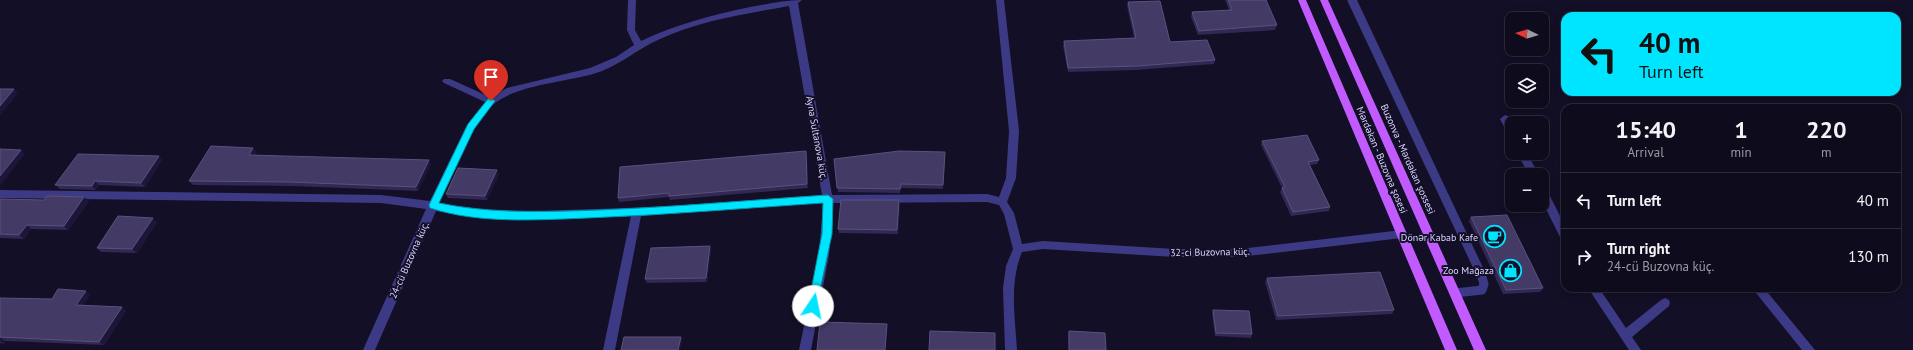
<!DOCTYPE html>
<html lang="en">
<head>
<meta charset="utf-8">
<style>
  :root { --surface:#0e0b1c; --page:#1c1929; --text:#f1f3f6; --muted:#9b9ba3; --line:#2e2b3b }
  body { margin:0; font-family:"PT Sans",sans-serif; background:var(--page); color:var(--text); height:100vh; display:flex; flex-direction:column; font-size:15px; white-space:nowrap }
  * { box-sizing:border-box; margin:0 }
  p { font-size:13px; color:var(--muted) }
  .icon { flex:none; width:22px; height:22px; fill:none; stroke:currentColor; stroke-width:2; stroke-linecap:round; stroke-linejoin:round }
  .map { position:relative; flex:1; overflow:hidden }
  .sheet { position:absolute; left:1561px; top:104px; width:340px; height:188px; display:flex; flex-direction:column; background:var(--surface); border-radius:12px; box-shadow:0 2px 10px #0003,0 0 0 1px var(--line) }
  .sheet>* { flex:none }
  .top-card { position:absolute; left:1561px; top:12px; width:340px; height:84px; border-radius:12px; box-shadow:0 2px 10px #0003,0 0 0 1px var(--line); background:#00e5ff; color:#111; overflow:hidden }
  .needle { width:26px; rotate:275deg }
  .buttons { position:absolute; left:1505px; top:12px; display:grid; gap:8px }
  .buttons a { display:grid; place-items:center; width:44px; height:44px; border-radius:8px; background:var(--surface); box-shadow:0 2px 10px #0003,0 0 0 1px var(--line); font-size:20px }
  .pin { position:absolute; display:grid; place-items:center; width:34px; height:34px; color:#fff; margin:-41px -17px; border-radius:50% 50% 50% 0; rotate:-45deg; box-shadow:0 0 4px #0007 }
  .pin .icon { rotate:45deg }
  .me { position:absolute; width:44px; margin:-22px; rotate:11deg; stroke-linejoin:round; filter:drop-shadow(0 0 3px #0008) }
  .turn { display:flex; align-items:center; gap:14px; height:84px; padding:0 12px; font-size:18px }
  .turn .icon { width:52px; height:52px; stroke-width:2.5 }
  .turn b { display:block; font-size:28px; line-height:34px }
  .eta { display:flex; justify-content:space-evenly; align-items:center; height:68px; text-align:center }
  .eta b { font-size:24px; font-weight:800; line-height:28px }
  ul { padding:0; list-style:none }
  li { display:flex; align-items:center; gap:12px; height:56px; padding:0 12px; border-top:1px solid var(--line) }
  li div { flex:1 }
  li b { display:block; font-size:15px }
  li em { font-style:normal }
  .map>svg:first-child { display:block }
</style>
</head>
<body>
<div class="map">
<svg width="1913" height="350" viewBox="0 0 1913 350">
  <rect width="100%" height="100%" fill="#130f26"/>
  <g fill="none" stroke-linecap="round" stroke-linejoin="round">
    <!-- lane -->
    <path stroke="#3d3a85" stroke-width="9" d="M1352,0l129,274 3,10 -2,6 -27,3"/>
    <!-- street -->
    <path fill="#3d3a85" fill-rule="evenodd" d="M628,0h8l-1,30 6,11c35,-17 72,-26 109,-34 18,-3 35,-7 52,-7l-4,3 34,192 155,-1 12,3 7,-19 3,-47 -13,-131h8l15,131 -3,47 -9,24 7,11 8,31 21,-3 132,8h64l163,-19 4,1 1,3 -1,3 -4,1 -163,19h-64l-132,-8 -21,3c-13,31 -7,65 -5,98h-12l-2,-62 3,-22 7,-17 -9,-35 -5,-9 -12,-3 -154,1 -4,52 -18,95h-12l20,-95 4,-52 -182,13 -26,134h-12l28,-134c-66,3 -131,7 -195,-5l-61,139h-12l63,-141 -45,-6 -381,-5v-8l381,5 49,6 36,-74 19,-25 -41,-19 -2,-2 2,-2h6l40,18 17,-9 83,-20 26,-11 18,-12 -7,-15zM789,6l33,189c-75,5 -151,12 -226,14 -53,2 -105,4 -157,-6 12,-26 35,-83 56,-100 23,-18 70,-21 98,-29 25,-7 44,-25 67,-35 41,-19 86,-25 129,-33z
      M1505,115l3,1 4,7v14l-3,-1 -9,-17z
      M1517,153h10l12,22h-10z
      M1542,187l4,1 19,38v14l-4,-1 -19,-38z
      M1588,288h11l27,40 35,-28 4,-2 4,2 1,3 -1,3 -37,31 9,13h-12z
      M1752,288h12l51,62h-13z"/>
    <!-- primary -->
    <path fill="#c25bff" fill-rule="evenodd" d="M1298,0h8l151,350h-12z
      M1320,0h8l158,350h-12z"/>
  </g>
  <!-- wall -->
  <path fill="#312854" d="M1225,0h41l11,25 -2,5 -77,5 -7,-18 1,-5 37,-2z
    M1128,2l42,40 45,18 -1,4 -78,6 -68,2 -5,-26 1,-5 70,-3 -7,-32z
    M1262,141l57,19 -2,4 -7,1 20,42 -1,4 -38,5 -11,-24 2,-4 -21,-43z
    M257,152l-2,3 176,9 -13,27 -126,-5 -99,-1 -4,-4z
    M807,155l1,33 -138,12 -1,-3 -50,5 -1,-4z
    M945,157l-2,32 -42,-1 -1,5 -62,-1 -4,-33z
    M162,160l-17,27 -46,-2 -3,5 -36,-1 -5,-4z
    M499,174l-12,26 -39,-2 -2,-4z
    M0,199l44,1 45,1 -21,29 -37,-1 -7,10 -24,-1z
    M900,204l-2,30 -59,-1 -1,-4z
    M1471,217l72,71 -3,4 -37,2 -34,-73z
    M157,222l-20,31 -36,-1 -4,-4z
    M711,250l-4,32 -60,1 -2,-4z
    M1267,278l127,32 -2,4 -116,6 -11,-38z
    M90,295l-7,10 43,6 -22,34 -99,-4 -1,3 -4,-1v-45l52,1z
    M1213,310l39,24 -1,4 -36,-2 -3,-23z
    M1069,331l37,19h-37l-1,-15z"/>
  <!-- shaded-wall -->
  <path fill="#1d163a" d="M14,89l4,4 -18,23v-10z
    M253,148l4,4 -4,7 -4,-4z
    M21,150l4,4 -25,32v-10z
    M806,151l1,4 1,33 -1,-4z
    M159,156l3,4 -17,27 -4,-4z
    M429,160l2,4 -13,27 -2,-4z
    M497,170l2,4 -12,26 -2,-4z
    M95,181l4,4 -3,5 -4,-4z
    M84,197l5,4 -21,29 -4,-4z
    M899,200l1,4 -2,30 -1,-4z
    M153,218l4,4 -20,31 -5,-4z
    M27,225l4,4 -7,10 -5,-4z
    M710,246l1,4 -4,32 -1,-4z
    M86,291l4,4 -9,13 -5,-3z
    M122,307l4,4 -22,34 -5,-3z
    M0,337l5,4 -1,3 -4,-3z
    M681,337l1,4 -2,9h-2z"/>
  <!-- building -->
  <path fill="#433a66" stroke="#5a527e" d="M1228,0h38l11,25 -78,6 -7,-19 40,-2z
    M1160,1l10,41 37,-2 8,20 -78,6 -69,2 -4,-27 72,-3 -8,-36z
    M0,89h14l-14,17z
    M1307,135l12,25 -11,2 22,45 -37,5 -11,-24 3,-1 -23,-46z
    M211,146l42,2 -4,7 180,5 -13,27 -127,-5 -100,-1z
    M0,149l21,1 -21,26z
    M806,151l1,33 -138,12v-3l-51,5 2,-31z
    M899,151l46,1 -2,33 -42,-1 -1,5 -63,-1 -3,-29z
    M78,154l81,2 -18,27 -46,-2 -3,5 -37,-1z
    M458,168l39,2 -12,26 -39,-2z
    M47,196l37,1 -20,29 -37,-1 -8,10 -19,-1v-35l44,1z
    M841,200h58l-2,30 -59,-1z
    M1507,215l36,73 -37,2 -35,-73z
    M118,216l35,2 -21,31 -35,-1z
    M710,246l-4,32 -61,1 6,-31z
    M1380,272l14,38 -116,6 -11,-38z
    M58,289l28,2 -10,14 46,2 -23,35 -99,-5v1v-40l52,1z
    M1213,310l36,1 3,23 -36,-1z
    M820,322l67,2 -2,26h-68z
    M930,331l65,2v17h-66z
    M1069,331l36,2 1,17h-37z
    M624,337h57l-3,13h-57z"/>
  <!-- route -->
  <path fill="#00e5ff" stroke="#0095a6" d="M491,98l4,3 -21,28 -35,74c53,11 106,9 160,7 76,-3 153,-10 229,-15l5,4 -1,35 -16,75 -3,2 -5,-5 14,-72 1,-31c-78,5 -157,12 -236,15 -51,2 -108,6 -157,-10l-1,-3 39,-81 20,-25z"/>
  <!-- icons -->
  <defs>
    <symbol id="cafe-ring" viewBox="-11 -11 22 22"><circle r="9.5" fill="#130f26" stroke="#00e5ff" stroke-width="1.5"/><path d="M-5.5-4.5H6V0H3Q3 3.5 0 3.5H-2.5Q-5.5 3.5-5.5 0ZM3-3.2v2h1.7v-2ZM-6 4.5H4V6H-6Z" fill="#00e5ff"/></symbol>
    <symbol id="shop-ring" viewBox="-11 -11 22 22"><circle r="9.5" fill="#130f26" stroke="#00e5ff" stroke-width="1.5"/><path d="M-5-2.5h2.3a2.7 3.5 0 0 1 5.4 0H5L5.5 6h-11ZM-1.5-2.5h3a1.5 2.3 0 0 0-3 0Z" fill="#00e5ff"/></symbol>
  </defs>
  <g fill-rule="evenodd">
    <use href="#cafe-ring" x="1482" y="224" width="25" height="25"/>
    <use href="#shop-ring" x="1498" y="258" width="25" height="25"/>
  </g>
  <g text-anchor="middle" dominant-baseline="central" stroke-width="4" stroke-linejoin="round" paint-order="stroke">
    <!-- street labels -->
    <g font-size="10" fill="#d9d4ff" stroke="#130f26">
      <text transform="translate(817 138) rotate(80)">Ayna Sultanova küç.</text>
      <text transform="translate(1408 159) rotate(66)">Buzonva - Mərdəkan şossesi</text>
      <text transform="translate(1382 160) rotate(67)">Mərdəkan - Buzovna şosesi</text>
      <text transform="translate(1210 252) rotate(-1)">32-ci Buzovna küç.</text>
      <text transform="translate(409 260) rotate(-66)">24-cü Buzovna küç.</text>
    </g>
    <!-- poi labels -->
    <g font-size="10" fill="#d9d4ff" stroke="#130f26" text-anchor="end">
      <text x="1478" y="237">Dönər Kabab Kafe</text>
      <text x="1494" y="270">Zoo Mağaza</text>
    </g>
  </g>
</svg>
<div class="buttons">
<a><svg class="needle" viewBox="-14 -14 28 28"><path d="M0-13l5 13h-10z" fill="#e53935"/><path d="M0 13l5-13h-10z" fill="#9b9ba3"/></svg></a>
<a><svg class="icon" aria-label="layers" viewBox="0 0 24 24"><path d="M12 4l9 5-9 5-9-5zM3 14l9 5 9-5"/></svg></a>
<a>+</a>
<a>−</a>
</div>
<div class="pin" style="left:491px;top:101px;background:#d93025"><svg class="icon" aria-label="arrive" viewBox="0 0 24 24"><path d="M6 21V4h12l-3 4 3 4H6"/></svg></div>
<svg class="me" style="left:813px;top:306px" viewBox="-20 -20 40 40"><circle r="19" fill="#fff"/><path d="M0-13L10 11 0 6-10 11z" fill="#00e5ff"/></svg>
<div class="top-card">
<div class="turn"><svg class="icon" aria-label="left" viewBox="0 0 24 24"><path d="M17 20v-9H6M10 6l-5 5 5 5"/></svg><div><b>40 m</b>Turn left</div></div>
</div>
<section class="sheet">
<div class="eta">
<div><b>15:40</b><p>Arrival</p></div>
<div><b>1</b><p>min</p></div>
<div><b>220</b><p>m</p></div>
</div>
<ul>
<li><svg class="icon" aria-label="left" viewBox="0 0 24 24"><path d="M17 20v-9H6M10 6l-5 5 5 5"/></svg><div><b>Turn left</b></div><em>40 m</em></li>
<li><svg class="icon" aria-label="right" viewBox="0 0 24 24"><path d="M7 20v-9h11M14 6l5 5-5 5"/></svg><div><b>Turn right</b><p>24-cü Buzovna küç.</p></div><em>130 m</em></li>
</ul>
</section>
</div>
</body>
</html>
